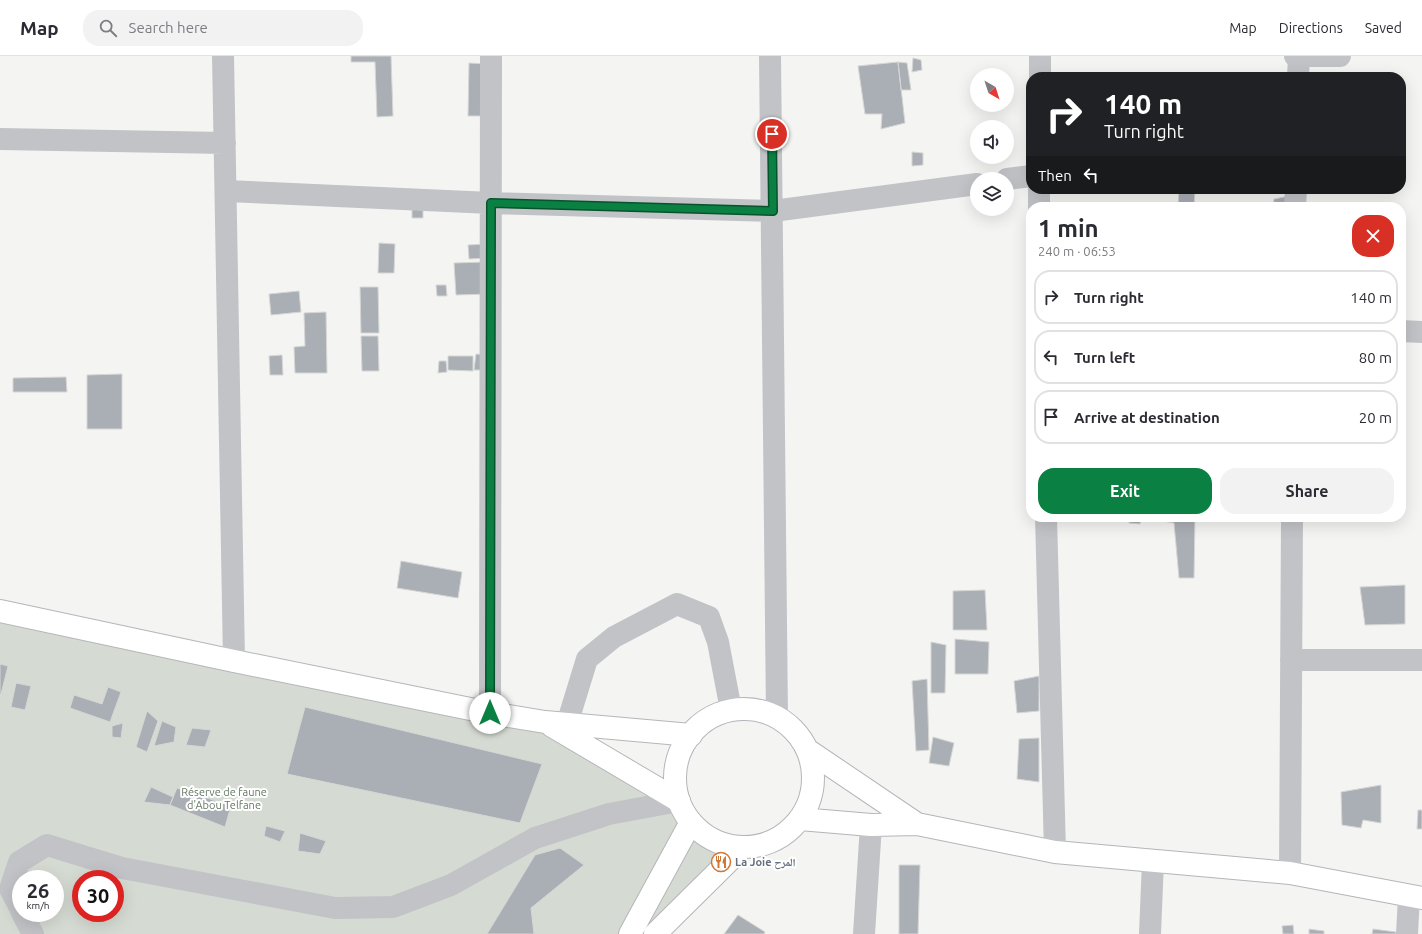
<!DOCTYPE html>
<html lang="en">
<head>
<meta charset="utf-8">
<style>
  :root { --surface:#fff; --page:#f2f2f3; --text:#2b2b33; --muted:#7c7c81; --line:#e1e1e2; --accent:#0b8043 }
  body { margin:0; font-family:Ubuntu,"Noto Naskh Arabic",sans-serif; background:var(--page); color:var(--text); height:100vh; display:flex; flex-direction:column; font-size:15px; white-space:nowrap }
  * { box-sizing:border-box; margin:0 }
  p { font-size:13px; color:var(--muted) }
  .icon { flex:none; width:22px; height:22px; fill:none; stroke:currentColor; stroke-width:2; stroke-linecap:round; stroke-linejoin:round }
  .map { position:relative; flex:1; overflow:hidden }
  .details { position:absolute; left:1026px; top:146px; width:380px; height:320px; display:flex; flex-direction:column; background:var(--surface); border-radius:16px; box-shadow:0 4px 16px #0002 }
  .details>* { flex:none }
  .guide { position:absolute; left:1026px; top:16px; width:380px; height:122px; border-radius:16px; box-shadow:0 4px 16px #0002; background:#202124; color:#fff; overflow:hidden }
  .needle { width:26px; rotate:141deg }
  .tools { position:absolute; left:970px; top:12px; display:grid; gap:8px }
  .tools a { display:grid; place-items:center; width:44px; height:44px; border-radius:50%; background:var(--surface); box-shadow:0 4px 16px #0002; font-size:20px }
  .speed { position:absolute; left:12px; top:814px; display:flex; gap:8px; font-size:20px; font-weight:700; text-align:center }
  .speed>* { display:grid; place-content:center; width:52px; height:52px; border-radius:50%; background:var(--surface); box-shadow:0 4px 16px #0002; line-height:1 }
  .speed small { font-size:10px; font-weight:400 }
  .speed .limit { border:6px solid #d22; background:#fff; color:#111 }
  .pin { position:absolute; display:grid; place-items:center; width:34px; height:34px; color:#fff; margin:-17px; border:2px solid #fff; border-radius:50%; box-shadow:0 1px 4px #0007 }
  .me { position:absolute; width:44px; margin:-22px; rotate:0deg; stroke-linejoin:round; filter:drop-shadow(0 0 3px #0008) }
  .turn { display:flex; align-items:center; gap:14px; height:84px; padding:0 12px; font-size:18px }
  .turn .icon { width:52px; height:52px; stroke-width:2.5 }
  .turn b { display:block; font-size:28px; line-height:34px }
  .then { display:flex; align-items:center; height:38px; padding:0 12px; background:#0003; gap:8px; font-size:15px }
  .round { display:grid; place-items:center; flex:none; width:42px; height:42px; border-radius:16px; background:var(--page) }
  .overview { display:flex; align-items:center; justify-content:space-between; height:68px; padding:0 12px }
  h1 { font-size:24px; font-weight:600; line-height:30px }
  .cta { display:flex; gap:8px; margin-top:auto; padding:8px 12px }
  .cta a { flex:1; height:46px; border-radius:16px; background:var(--accent); color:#fff; font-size:16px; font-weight:600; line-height:46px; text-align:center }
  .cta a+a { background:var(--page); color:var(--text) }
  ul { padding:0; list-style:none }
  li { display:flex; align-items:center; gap:12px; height:54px; margin:0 8px 6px; padding:0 4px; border:2px solid var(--line); border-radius:16px }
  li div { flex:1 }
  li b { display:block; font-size:15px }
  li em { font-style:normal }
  header { display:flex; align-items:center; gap:24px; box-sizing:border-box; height:56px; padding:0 20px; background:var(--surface); border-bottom:1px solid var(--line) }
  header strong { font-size:19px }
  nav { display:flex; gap:22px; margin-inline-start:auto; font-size:14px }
  .search { width:280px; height:36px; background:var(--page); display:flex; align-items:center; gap:10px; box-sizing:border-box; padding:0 14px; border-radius:16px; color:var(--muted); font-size:15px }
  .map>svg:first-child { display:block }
</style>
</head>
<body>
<header>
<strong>Map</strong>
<div class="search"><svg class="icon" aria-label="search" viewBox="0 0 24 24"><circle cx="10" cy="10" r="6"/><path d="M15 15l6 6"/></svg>Search here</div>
<nav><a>Map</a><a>Directions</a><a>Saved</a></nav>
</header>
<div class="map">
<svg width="1422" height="878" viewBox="0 0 1422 878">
  <rect width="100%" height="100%" fill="#f4f5f2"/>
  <!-- green -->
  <path fill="#d5dbd3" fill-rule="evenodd" d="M0,555l545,111 134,79c17,31 28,41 64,46l-88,87h-655zM21,823h34v34h-34zM81,823h34v34h-34z"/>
  <!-- building -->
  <path fill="#aaaeb5" stroke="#d6d6d4" d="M351,0h40l2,60 -16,1 -2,-55h-24z
    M913,2l8,2 1,10 -10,2z
    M898,6l7,61 -24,6 1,-15h-17l-7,-48z
    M898,6l9,1 4,27h-10z
    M469,7l18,1 -1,52h-18z
    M912,96l11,1v12l-11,1z
    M1179,133h16l-1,18h-16z
    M1289,140l1,11h-17l1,-8z
    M412,151l11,1v10h-11z
    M379,187l16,1 -1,29h-16z
    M486,188l1,14 -18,1 -1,-14z
    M486,206l2,32 -32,1 -2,-32z
    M436,229h10l1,11h-10z
    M360,231h18l1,46h-18z
    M299,235l2,21 -30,3 -2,-21z
    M326,256l1,61h-32l-1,-26 11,-1 -1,-33z
    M361,280h17l1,35h-17z
    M476,298l13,1v15h-15z
    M282,299l1,20h-13l-1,-19z
    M448,300h25v15l-25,-1z
    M439,305h7l1,11 -9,1z
    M122,318v55h-35v-54z
    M66,321l1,15h-54v-14z
    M1129,461h12l-1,7 -11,-1z
    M1157,461h38l-1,61h-15l-5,-55 -17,-3z
    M401,505l61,11 -4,26 -61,-10z
    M1405,529v39l-40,1 -5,-38z
    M985,534l2,40h-34v-39z
    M955,583l34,3 -1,32h-33z
    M931,586l15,3 -1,48h-14z
    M0,608l8,2 -7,28h-1z
    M1039,620v35l-22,2 -3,-32z
    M927,623l2,71 -13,1 -4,-70z
    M16,627l15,3 -6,24 -14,-3z
    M108,631l13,5 -11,30 -40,-14 4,-13 28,9z
    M305,651l237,57 -22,59 -233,-49z
    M147,655l11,10 -11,31 -11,-5z
    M162,665l14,6 -2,15 -20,4z
    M123,667l-2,15 -9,-1v-11z
    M192,672l19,2 -6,17 -19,-2z
    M933,681l21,6 -5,23 -20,-3z
    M1039,682v44l-22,-3 2,-40z
    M1381,729v38l-18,-3 -2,8 -19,-3 -1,-33z
    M151,731l22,10 -3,8 -26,-3z
    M177,732l54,18 -6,21 -55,-22z
    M1418,754h4v19h-5z
    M266,770l19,5 -5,11 -16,-6z
    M300,777l26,8 -6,13 -22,-3z
    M560,792l24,17 -53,43 3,26h-47l48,-79z
    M899,809h21l-2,69h-19z
    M738,859l27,17 -1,2h-40z
    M1293,869l1,9h-11l-1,-8z
    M1309,873l15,2v3h-15z
    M1373,873l23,3v2h-24z"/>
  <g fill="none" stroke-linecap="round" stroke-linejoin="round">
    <defs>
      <path id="major" d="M0,555l234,50 256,52 55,9 146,13
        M552,670l127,75"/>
      <path id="highway" d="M675 722a69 69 0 1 1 138 0a69 69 0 1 1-138 0Z
        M809,695l108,73
        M800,763l71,6 46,-1 138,28 235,21 132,25
        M630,878l61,-112
        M655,878l88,-87"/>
    </defs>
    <!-- major casing -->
    <use href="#major" stroke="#b4b6ba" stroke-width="24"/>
    <!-- highway casing -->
    <use href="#highway" stroke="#b3b5b9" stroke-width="24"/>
    <!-- minor -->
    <path stroke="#c1c3c7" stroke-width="22" d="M223,0l11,605
      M770,0l7,661
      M1295,0h45
      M1040,21v-21
      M1298,21l1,-21
      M0,83l225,4
      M1007,123l24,-3
      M1039,133v18
      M226,135l265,12 282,8 204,-27
      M1295,151l1,-18
      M1401,275l21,1
      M1046,461l9,335
      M1291,604h131
      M490,657l1,-657
      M567,668l20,-65 27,-22 63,-33 32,13 9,25 13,68
      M1290,817l2,-356
      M21,854l-11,-21 9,-27 28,-17 75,23 213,40 58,-1 58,-22 84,-47 74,-24 70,-13
      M22,857l11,21
      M864,878l7,-109
      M1150,878l3,-73
      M1407,878l2,-38"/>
    <!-- major -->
    <use href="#major" stroke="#fff" stroke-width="22"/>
    <!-- highway -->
    <use href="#highway" stroke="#fff" stroke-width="22"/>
  </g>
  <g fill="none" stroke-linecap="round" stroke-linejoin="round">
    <defs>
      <path id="route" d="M490,657l1,-510 282,8 -1,-77"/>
    </defs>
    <!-- route casing -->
    <use href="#route" stroke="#07532c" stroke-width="10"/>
    <!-- route -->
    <use href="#route" stroke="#0b8043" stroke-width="7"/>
  </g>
  <!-- icons -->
  <defs>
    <symbol id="restaurant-ring" viewBox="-11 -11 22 22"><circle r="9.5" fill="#fff" stroke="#d17736" stroke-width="1.5"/><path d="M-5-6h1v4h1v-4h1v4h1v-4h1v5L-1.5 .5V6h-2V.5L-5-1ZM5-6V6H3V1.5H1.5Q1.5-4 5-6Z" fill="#d17736"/></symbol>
  </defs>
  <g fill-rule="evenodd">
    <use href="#restaurant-ring" x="710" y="795" width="22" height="22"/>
  </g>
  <g text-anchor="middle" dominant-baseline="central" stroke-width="4" stroke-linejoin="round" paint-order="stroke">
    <!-- park labels -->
    <g font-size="11" fill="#657865" stroke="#fff">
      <text x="224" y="736">Réserve de faune<tspan x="224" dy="13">d'Abou Telfane</tspan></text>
    </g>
    <!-- poi labels -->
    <g font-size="11" font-weight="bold" fill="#677080" stroke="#fff" text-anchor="start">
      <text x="735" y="806">La Joie المرح</text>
    </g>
  </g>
</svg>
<div class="tools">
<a><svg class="needle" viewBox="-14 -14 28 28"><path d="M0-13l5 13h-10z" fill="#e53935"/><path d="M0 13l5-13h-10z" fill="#7c7c81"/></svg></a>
<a><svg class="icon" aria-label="sound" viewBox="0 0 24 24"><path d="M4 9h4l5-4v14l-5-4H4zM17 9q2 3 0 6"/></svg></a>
<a><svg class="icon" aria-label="layers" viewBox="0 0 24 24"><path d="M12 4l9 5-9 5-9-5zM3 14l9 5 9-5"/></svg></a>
</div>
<div class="speed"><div>26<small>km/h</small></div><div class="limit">30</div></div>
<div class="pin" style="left:772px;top:78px;background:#d93025"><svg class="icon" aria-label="arrive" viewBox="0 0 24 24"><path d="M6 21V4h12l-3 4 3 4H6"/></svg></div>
<svg class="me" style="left:490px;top:657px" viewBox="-20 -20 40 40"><circle r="19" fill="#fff"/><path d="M0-13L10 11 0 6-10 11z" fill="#0b8043"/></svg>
<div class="guide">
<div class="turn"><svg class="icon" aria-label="right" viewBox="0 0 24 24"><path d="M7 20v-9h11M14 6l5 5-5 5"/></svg><div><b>140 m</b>Turn right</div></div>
<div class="then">Then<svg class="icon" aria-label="left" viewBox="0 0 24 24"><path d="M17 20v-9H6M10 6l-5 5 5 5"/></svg></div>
</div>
<section class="details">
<div class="overview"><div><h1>1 min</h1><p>240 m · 06:53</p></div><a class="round" style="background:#d93025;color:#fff"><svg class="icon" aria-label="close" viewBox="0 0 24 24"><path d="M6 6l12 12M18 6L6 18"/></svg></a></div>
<ul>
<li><svg class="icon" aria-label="right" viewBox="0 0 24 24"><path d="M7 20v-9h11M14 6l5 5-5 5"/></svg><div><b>Turn right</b></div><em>140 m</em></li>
<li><svg class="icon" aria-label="left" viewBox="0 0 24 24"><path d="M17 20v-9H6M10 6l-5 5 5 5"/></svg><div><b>Turn left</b></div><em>80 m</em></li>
<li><svg class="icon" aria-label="arrive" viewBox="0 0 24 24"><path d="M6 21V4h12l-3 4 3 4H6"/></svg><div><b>Arrive at destination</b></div><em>20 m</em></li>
</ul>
<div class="cta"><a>Exit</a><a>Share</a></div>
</section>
</div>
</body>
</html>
